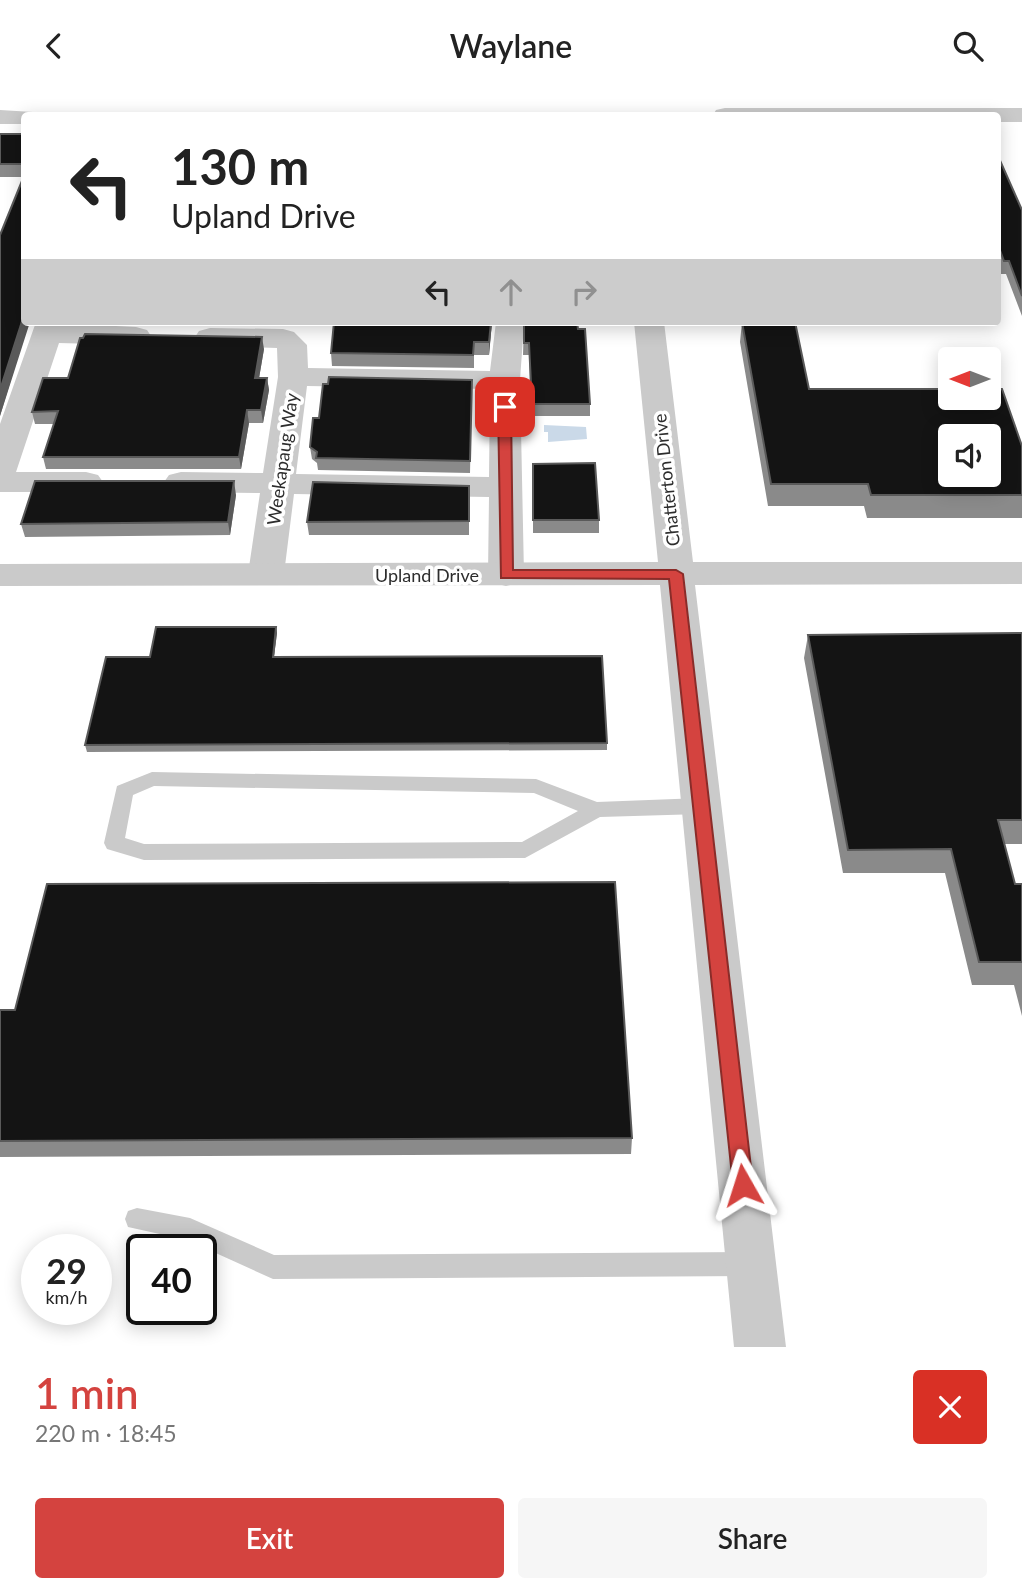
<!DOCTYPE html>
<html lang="en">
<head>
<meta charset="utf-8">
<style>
  :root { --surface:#fff; --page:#f6f6f6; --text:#222; --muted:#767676; --accent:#d4433f }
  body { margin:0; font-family:Lato,sans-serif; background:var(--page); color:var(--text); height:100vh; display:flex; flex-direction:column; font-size:26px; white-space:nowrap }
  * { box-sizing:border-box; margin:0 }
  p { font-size:23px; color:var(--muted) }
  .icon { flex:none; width:38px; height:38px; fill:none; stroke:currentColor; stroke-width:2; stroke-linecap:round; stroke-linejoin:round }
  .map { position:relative; height:1256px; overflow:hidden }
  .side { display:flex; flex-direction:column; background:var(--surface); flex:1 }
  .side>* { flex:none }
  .top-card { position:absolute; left:21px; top:21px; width:980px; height:214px; border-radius:7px; box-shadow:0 4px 18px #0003; background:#fff; color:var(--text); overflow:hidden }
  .needle { width:46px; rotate:270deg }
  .fabs { position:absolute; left:938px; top:256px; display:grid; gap:14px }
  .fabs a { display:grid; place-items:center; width:63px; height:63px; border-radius:7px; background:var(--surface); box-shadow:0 4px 18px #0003; font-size:35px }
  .speed { position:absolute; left:21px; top:1143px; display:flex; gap:14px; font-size:35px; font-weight:700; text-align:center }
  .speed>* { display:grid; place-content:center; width:91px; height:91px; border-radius:50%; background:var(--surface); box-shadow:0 4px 18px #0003; line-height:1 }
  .speed small { font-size:18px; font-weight:400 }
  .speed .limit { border:4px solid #111; border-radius:10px; background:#fff; color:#111 }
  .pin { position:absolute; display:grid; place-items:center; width:60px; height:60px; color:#fff; margin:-30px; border-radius:14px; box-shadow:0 4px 10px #0006 }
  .me { position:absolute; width:77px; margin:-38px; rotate:354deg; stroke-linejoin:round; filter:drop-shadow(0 0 5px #0008) }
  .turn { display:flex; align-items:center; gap:24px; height:147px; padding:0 35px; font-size:32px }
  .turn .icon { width:91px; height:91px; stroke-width:2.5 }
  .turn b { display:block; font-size:49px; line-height:60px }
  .lanes { display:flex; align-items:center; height:66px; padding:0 35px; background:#0003; justify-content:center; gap:35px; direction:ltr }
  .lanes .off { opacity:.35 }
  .round { display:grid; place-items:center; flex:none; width:74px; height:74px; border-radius:7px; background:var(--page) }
  .summary { display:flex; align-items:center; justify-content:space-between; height:119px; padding:0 35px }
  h1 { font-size:42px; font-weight:600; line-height:52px; color:var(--accent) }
  .button { display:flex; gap:14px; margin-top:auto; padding:14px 35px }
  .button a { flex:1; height:80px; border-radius:7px; background:var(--accent); color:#fff; font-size:28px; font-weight:600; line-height:80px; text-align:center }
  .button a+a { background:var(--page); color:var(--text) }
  header { display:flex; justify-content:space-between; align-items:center; height:91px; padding:0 35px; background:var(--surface); font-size:32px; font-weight:600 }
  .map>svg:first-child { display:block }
</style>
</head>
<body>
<header><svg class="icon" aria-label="back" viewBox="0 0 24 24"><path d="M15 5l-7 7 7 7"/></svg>Waylane<svg class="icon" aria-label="search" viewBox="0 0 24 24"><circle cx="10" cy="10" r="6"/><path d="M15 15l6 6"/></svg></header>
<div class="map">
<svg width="1022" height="1256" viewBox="0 0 1022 1256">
  <rect width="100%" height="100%" fill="#fff"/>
  <!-- water -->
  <path fill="#cad9e8" d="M544,334l42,2 1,12 -39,3v-10h-4z"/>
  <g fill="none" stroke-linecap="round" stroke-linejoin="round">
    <!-- service -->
    <path fill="#cacaca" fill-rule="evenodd" d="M152,681l384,7 61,23 104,-4 7,3 3,5 -3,5 -7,3 -101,3 -75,41 -381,2 -37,-11 -3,-6 13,-57zM154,695l380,7 44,18 -56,31 -378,2 -19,-6 8,-43z
      M137,1117l53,10 84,37 476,-3 9,4 4,8 -4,8 -9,4 -477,3 -86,-39 -59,-13 -3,-8 3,-8z"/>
    <!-- minor -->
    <path fill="#cacaca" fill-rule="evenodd" d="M36,231l100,5 11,3 4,6 -4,6 -11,3 -77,-2 -43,129h70l12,3 5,7 -5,7 -12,3h-86v-68z
      M496,231l28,2 -4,56 4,195 -6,8 -12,3 -12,-3 -6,-8 1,-78 -195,-3 -10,80 -6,8 -12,3 -12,-3 -6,-8 12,-81 -79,-1 -12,-3 -5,-7 5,-7 12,-3 82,1 15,-96 -1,-29 -67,-2 -11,-3 -4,-6 4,-6 11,-3 73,1 11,3 13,13 1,23 182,3zM307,295l183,3 -1,88 -193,-3z"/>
    <!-- tertiary -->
    <path fill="#cacaca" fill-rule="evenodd" d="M725,17h297v14h-24v-7h-285l3,-5z
      M0,19l33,2 2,3h-11v9h-24z
      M634,231h30l29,240h329v22l-327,1 91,762h-52l-74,-762 -660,1v-22l658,-2z"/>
  </g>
  <!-- wall -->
  <path fill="#8a8a8a" d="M0,43h24v188l-4,28 -20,66v-181l24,-58h-24z
    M998,65l24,54v106l-16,-42h-5l-3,-9z
    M95,231h178v2l-178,-1z
    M334,231h158l-3,33h-15v13l-142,-2 -1,-13z
    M524,231l54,7 12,75v12h-59l-2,-61h-6z
    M742,231l67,67 213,57v72h-155l-3,-12h-96l-28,-164z
    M264,258l-5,29h8l2,12 -6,33h-14l-8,46h-195l-3,-12 11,-33h-19l-3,-12 36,-34z
    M472,289l-2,93 -152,-3 -1,-7 -5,-4 -2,-12 9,-29z
    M533,373l66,56v13h-66z
    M469,395v49h-160l-2,-13z
    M236,404l-6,40 -205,2 -4,-13z
    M276,536l1,6 -3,24 333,86v7l-520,2 -2,-7 65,-88z
    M1022,542v211h-18l11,40h7v132l-8,-31h-42l-27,-112h-102l-39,-215 4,-23z
    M0,919l632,128 -1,16 -631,3z"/>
  <!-- shaded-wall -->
  <path fill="#5a5a5a" d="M24,224v7h6l-30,94v-26z
    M491,231h1l-3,33v-13z
    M262,246l2,12 -7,41 -2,-12z
    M267,287l2,12 -6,33 -2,-13z
    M247,319l2,13 -8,46 -2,-12z
    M234,390l2,14 -6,40 -2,-13z
    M276,536l1,6 -4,31v-7z"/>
  <!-- building -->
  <path fill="#141414" stroke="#5a5a5a" stroke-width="2" fill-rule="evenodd" d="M0,43h24v30h-24z
    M998,65l24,54v86l-13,-35h-5l-6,-16z
    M24,85v139l-24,75v-155z
    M334,231h157l-2,20h-15l-1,13 -142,-2z
    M524,231h53l1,7h7l5,75h-58l-3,-61h-5z
    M742,231h53l14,67h141v8h39v-8h13l20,57v49h-151l-3,-11h-97zM950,345h39v38h-39z
    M85,243l177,3 -7,41h12l-6,32h-14l-8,47h-196l15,-46 -26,1 11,-34h25l12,-40h3z
    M329,286l143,3 -2,81 -154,-3 1,-6 -7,-5 3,-29h6l4,-34h5z
    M595,372l4,57h-66v-56z
    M35,390h199l-6,41 -207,2z
    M313,391l156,4v35l-162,1z
    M156,536h120l-3,30 329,-1 5,87 -522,2 21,-88h44z
    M1022,542v187h-24l17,64h7v78h-43l-28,-113 -103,1 -40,-215z
    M615,791l17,256 -632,3v-131h15l32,-126z"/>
  <!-- route -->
  <path fill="#d4433f" stroke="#8a2c29" stroke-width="2" d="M505,312l6,4 2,163h163l7,4 70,611 -3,6 -7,3 -7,-3 -3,-6 -64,-606 -168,-1 -3,-171z"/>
  <g text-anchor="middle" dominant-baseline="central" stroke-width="7" stroke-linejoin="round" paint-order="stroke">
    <!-- street labels -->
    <g font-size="18" fill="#2d2d2d" stroke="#fff">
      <text transform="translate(282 368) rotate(-82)">Weekapaug Way</text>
      <text transform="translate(666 389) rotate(-96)">Chatterton Drive</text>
      <text x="427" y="484">Upland Drive</text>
    </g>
  </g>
</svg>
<div class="fabs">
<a><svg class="needle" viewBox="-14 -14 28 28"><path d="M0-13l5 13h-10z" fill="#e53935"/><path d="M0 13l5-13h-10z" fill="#767676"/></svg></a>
<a><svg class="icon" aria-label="sound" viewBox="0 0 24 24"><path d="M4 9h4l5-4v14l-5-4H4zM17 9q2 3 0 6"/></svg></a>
</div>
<div class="speed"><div>29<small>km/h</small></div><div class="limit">40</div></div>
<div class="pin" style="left:505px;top:316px;background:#d93025"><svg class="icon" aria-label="arrive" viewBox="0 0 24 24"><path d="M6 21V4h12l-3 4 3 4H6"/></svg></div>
<svg class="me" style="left:743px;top:1094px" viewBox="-20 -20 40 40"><path d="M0-17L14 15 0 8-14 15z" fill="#d4433f" stroke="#fff" stroke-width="4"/></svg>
<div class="top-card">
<div class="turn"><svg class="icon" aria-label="left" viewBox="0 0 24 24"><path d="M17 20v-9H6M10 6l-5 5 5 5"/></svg><div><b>130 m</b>Upland Drive</div></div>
<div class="lanes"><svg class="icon" aria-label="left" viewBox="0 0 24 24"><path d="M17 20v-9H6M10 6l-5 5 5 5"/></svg><svg class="icon off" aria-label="ahead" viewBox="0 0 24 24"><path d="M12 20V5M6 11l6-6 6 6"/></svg><svg class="icon off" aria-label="right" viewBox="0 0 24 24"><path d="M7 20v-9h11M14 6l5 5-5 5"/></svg></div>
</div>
</div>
<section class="side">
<div class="summary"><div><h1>1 min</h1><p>220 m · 18:45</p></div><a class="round" style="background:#d93025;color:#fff"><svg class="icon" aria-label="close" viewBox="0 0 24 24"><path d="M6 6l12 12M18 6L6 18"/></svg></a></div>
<div class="button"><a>Exit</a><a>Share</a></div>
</section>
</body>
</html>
